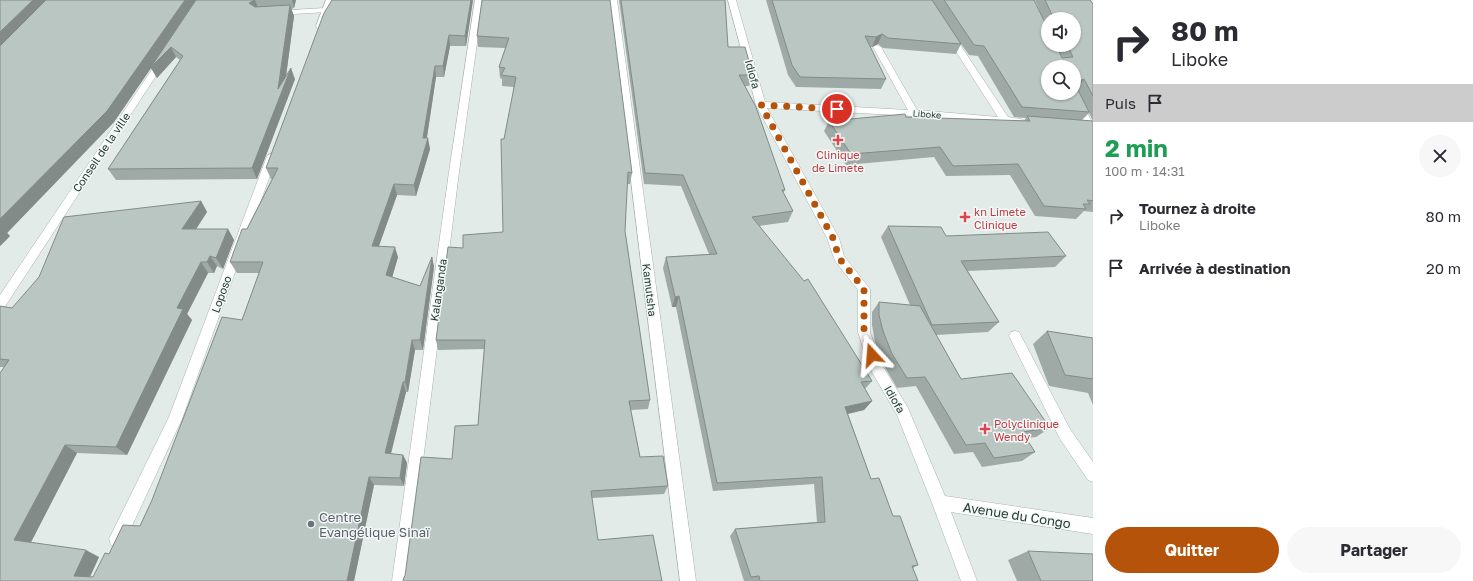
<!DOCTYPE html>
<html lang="fr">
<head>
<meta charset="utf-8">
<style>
  :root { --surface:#fff; --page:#f7f7f7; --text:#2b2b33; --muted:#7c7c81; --accent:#b45309 }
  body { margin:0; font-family:"Golos Text",sans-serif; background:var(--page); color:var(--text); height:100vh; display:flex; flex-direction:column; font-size:15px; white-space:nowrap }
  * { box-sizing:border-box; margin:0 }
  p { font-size:13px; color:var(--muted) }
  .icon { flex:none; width:22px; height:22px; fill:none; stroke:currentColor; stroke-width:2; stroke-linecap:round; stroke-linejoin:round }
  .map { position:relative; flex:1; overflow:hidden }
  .drawer { display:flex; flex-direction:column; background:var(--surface); width:380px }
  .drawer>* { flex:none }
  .hud { background:#fff; color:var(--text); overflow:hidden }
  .tools { position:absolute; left:1041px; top:12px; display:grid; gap:8px }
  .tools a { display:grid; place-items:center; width:40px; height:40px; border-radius:50%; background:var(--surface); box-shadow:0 1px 3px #0004; font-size:20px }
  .pin { position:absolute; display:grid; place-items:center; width:34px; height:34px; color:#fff; margin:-17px; border:2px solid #fff; border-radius:50%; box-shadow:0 1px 4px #0007 }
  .me { position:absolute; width:44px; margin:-22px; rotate:341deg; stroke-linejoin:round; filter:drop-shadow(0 0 3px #0008) }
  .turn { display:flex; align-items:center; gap:14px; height:84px; padding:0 12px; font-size:18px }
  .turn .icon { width:52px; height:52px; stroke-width:2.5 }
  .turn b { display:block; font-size:28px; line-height:34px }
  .then { display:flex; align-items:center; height:38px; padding:0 12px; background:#0003; gap:8px; font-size:15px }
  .round { display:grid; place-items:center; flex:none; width:42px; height:42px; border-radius:21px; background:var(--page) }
  .head { display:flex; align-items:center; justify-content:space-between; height:68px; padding:0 12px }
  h1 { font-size:24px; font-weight:700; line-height:30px; color:#1e9e55 }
  .primary-button { display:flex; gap:8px; margin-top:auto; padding:8px 12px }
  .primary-button a { flex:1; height:46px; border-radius:24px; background:var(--accent); color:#fff; font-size:16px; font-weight:700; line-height:46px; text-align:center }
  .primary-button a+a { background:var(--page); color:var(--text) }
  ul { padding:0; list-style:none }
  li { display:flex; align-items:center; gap:12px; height:52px; padding:0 12px }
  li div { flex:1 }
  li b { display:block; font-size:15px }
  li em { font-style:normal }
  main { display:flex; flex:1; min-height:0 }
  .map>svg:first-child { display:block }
</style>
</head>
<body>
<main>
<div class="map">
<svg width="1093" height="581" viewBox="0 0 1093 581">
  <rect width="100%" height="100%" fill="#e3ebe8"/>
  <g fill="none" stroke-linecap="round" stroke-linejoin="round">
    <defs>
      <path id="lane" d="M325,8h3v4l-52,3 -4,-2 4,-2z"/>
      <path id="street" d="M326,0h8l-10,26 -4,2h-3l-1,-2z
        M475,0h8l-24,172 -51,409h-16l57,-409z
        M609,0h8l79,581h-16z
        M728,0h8l29,102 143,8 -35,-63 4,-2 4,2 36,63 81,7 -52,-81 4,-2h3l55,83 13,2 2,2 -2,2 -3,1 -104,-8 -147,-8 72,130 5,18 26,33v43l12,33 26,43 37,88 148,22v16l-142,-22 26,69h-16l-29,-78 -35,-88 -28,-48 -11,-35v-42l-23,-29 -8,-23 -71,-133z
        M163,56l4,3 -163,249 -4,2v-15l159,-236z
        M1074,91l3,2 16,31v6h-6l-2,-2 -16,-35h5z
        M272,153l5,3 -95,263 -59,126 -6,2 -6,-2 -2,-6 60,-122 98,-261z
        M1015,331l4,1 51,97 23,33v20l-5,-2 -28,-41 -51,-103 2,-4z"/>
    </defs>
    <!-- lane casing -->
    <use href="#lane" stroke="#a6b3af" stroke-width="1"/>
    <!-- street casing -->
    <use href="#street" stroke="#a6b3af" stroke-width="1"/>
    <!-- lane -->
    <use href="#lane" fill="#fff" fill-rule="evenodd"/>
    <!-- street -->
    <use href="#street" fill="#fff" fill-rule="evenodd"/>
  </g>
  <!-- wall -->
  <path fill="#9faaa7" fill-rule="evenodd" d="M0,0h296l-2,8 -3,1 3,7 -8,61 9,2 -38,100 -141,1 -8,-11 72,-109 -4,-3 -19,21 -6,-10 -37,54 -107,111 3,3 -10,10z
    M332,0h141l-7,46h-16l-6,31h-8l-9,61 3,11 -14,47 -19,-1 -18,51 19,11 -6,20 28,9 12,-29 2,10 -11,83h-8l-7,42h-2l-15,62 12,1 4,8 -3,23 -30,-1 -20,96h-354l4,-214h-4v-61l12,2 189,-107 6,11 -11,17h32l6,11 -11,29 -6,-3 -3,7h-6l-21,41 5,6 -65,135 -50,-2 -46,89 68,15 -9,20h3l16,-23 31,-28 102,-206 17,-47h-22l-7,-11 42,-83h-1l-5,-11z
    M482,0l150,173 -2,11h-3l-2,47 25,169 -2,9 -17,1 9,47 28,29 -4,8 -72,4 -187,78 47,-117 26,-34 6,-76 -46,1 -2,-10 27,-92 40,-16 1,-93 10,-52 -12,-1v-7l-2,-1 -1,-11 6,-19 -27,-1 -1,-11z
    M619,0h106l3,47 25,28 -4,11h-4l40,104 -2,3 10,18 -5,11 -29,4 113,155 -7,8 7,12 -8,9 -16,4 23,65 22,37 25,49 -5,3 5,13h-174l-14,-45 5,-7 82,-7 -3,-38 -101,7 -37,-184h-4l-9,-39 3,-11 43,-3 -28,-68 -37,-2z
    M766,0h268l10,21 -9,-21h55l3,4v117l-4,-8 -7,7 11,1v91l-9,-1 -8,8 -41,-3 -25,-41 -64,1 -12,-19 -88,8 -22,-34 5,-10 77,-4 118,4 2,-3 -12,-1 -36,-61 -9,-1 -8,-11 -5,10 -73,-6 -5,-4 -6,3h-2l16,32 -5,10 -85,-2 -8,-12zM1048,19h26v26h-26z
    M888,226l58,10 120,20 -11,11 -87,4 31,51 -11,10 -52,3 25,44 89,49 -14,9 -10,1 9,14 -13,9 -40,6 -9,-15 -19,2 -38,-68 -19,2 -14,-24 -8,-22 -3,-17v-13l7,-10 31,3 -29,-68z
    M1047,331l46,7v67l-5,-12 -39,-7 -16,-42z
    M1028,551l65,30h-76l-9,-21z"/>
  <!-- shaded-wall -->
  <path fill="#828b88" d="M33,0h18l-51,51v-19z
    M185,0h12l-26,47 5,10 -19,21 -6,-10 -37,54 -107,111 3,3 -10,10v-27z
    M255,0l4,10 -10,-7z
    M292,0h4l-2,8z
    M471,0h2l-7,46 -1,-10z
    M290,5l4,11 -9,67 6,-15 4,11 -38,100 -5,-11 26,-79z
    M882,34l-4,10 -6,3 4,-10z
    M449,35l1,11 -6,31 -1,-11z
    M435,66l1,11 -11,72 -2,-11z
    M1084,79l-8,11h-2l2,-8z
    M428,138l2,11 -14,47 -2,-11z
    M394,184l3,11 -22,62 -3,-11z
    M201,201l6,11 -18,28 -7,-11z
    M228,229l6,11 -11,29 -7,-11z
    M395,247l3,10 -8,28 -4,-10z
    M210,256l7,10 -3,7 -7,-11z
    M432,257l2,10 -11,83 -3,-10z
    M201,262l7,11 -21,41 5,6 -65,135 -11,-8 61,-139z
    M679,296l-3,11h-4l3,-10z
    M412,340l3,10 -7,42 -3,-10z
    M403,382l3,10 -17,69 -4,-8z
    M872,401l-8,9 -26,6 7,-9z
    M65,445l12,8 -48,93 -15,-6z
    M403,455l4,8 -3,23 -4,-8z
    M369,477l5,8 -20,96h-7z
    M86,550l13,7 -11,24 -14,-5z"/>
  <!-- building -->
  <path fill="#b9c6c2" stroke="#828b88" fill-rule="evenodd" d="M0,0h33l-33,32z
    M46,0h139l-78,111 -107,108v-173z
    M196,0h59l-6,3 6,4 35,-2 -12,84 13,-21 -39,100 -144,1 75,-113 -12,-9 -20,20z
    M332,0h139l-6,36 -16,-1 -6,31h-8l-12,72h5l-14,47 -20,-1 -22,62 23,1 -9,28 34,11 12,-29 -12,83h-8l-7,42h-2l-18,71 18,2 -3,23 -31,-1 -22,104h-347v-208l9,-13 -9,-1v-53l12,2 27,-31 25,-60 137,-16 -19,28h46l-12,29 -6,-2 -3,6h-6l-24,46 6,1 -67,138 -51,-2 -51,95 72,10 -12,26 19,1 12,-24 4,1 14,-29 17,1 12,-26 70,-183 20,3 21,-58h-33l12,-33h5l31,-61h-12l58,-155z
    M482,0h128l22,173 -4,-1 -3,59 25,169 -21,1 11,56 23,-1 5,30 -77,5 7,49 55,-5 9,46h-259l1,-4 1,-1 16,-119 31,2 3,-33 23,-1 7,-85h-49l12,-93 15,1v-13l40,-3 -2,-93h3l12,-62 -15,-2 4,-7 -6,-1 10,-29 -32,-2z
    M621,0h104l3,47h17l8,28h-14l17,32 29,83h-3l11,21 -41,6 52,64 4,-2 64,102 -11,1 11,19 -27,6 26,72 8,-1 14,38h7l18,49 -6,1 6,15h-158l-1,-5 -8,1 -16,-48 90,-7 -3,-45 -105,6 -38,-187 -4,1 -9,-40 51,-3 -34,-79 -38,-2z
    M772,0h160l29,44 -73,-6 -6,-4 -6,3 -11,-1 21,43 -86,-2 -8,-12z
    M944,0h90l14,29v16h8l6,13 11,-1 -6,-12h7v-26h-20l-9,-19h45l3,4v92l-9,-17 -8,3 -1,2 14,28 -67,-5 -38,-61 -10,-1zM1048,67h26v26h-26z
    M905,114l1,3 124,4 -3,-5 66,5v80l-6,-1 3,4h-7l3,5 -42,-3 -26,-42 -65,2 -13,-19 -89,7 -22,-33z
    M888,226l53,1 5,9 102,-4 18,24 -105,5 38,61 -67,3z
    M879,302l41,4 41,73 51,-6 38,55 -28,4 13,20 -41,6 -9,-15 -19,2 -41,-68 -18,1 -15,-24 -9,-23 -4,-16z
    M1047,331l46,7v41l-28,-4z
    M1028,551l65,3v27h-52z"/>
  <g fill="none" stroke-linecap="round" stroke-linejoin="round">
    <!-- route -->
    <path stroke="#b45309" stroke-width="7" stroke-dasharray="0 12.6" d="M837,109l-76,-4 72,133 6,20 25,31v43l8,23"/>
  </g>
  <!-- markers -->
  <g fill="#e0444e" stroke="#f3f8f6" stroke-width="1.5">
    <path d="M836 134h4v4h4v4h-4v4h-4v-4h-4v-4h4z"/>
    <path d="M963 211h4v4h4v4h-4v4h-4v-4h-4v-4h4z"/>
    <path d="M983 423h4v4h4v4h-4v4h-4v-4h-4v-4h4z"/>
  </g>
  <circle fill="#6b7280" stroke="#f3f8f6" stroke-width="1.5" cx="311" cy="524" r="4"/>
  <g text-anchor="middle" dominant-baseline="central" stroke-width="3" stroke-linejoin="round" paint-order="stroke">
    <!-- far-street labels -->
    <g font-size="9" fill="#253b37" stroke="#f3f8f6">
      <text transform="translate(927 114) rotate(4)">Liboke</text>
    </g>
    <!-- street labels -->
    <g font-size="11" fill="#253b37" stroke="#f3f8f6">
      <text transform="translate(753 74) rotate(75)">Idiofa</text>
      <text transform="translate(101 152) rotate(-56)">Conseil de la ville</text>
      <text transform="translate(438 290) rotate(-82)">Kalanganda</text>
      <text transform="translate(650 290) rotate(83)">Kamutsha</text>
      <text transform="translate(221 294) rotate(-70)">Loposo</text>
      <text transform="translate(895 399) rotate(60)">Idiofa</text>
    </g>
    <!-- health labels -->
    <g font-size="11" fill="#be3a42" stroke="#f3f8f6" text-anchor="start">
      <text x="838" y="154" text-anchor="middle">Clinique<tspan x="838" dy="13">de Limete</tspan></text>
      <text x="974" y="211">kn Limete<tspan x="974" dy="13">Clinique</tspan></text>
      <text x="994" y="423">Polyclinique<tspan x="994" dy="13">Wendy</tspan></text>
    </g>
    <!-- near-street labels -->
    <g font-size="13" fill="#253b37" stroke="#f3f8f6">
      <text transform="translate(1017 515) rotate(9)">Avenue du Congo</text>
    </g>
    <!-- near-worship labels -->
    <g font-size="13" fill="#5b616d" stroke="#f3f8f6" text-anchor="start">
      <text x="319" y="517">Centre<tspan x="319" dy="15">Evangélique Sinaï</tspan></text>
    </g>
  </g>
</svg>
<div class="tools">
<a><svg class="icon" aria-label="sound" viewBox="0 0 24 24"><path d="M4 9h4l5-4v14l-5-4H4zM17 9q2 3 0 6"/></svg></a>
<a><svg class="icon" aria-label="search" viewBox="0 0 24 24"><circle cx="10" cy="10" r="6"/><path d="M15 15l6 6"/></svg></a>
</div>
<div class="pin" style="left:837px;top:109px;background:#d93025"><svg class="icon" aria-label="arrive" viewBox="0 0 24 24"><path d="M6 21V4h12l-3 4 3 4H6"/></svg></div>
<svg class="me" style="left:872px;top:355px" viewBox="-20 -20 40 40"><path d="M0-17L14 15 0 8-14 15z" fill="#b45309" stroke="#fff" stroke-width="4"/></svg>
</div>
<section class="drawer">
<div class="hud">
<div class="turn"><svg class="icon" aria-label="right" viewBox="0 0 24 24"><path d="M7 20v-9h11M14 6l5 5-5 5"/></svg><div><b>80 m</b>Liboke</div></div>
<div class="then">Puis<svg class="icon" aria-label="arrive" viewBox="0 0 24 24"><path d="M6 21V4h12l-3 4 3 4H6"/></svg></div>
</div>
<div class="head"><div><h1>2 min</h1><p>100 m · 14:31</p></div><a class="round"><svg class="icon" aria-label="close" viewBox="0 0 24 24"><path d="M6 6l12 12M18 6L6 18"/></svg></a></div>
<ul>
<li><svg class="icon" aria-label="right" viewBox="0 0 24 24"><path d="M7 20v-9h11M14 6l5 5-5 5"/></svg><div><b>Tournez à droite</b><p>Liboke</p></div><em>80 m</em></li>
<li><svg class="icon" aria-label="arrive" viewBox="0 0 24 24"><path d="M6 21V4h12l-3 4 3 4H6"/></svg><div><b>Arrivée à destination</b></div><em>20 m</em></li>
</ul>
<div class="primary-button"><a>Quitter</a><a>Partager</a></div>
</section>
</main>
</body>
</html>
